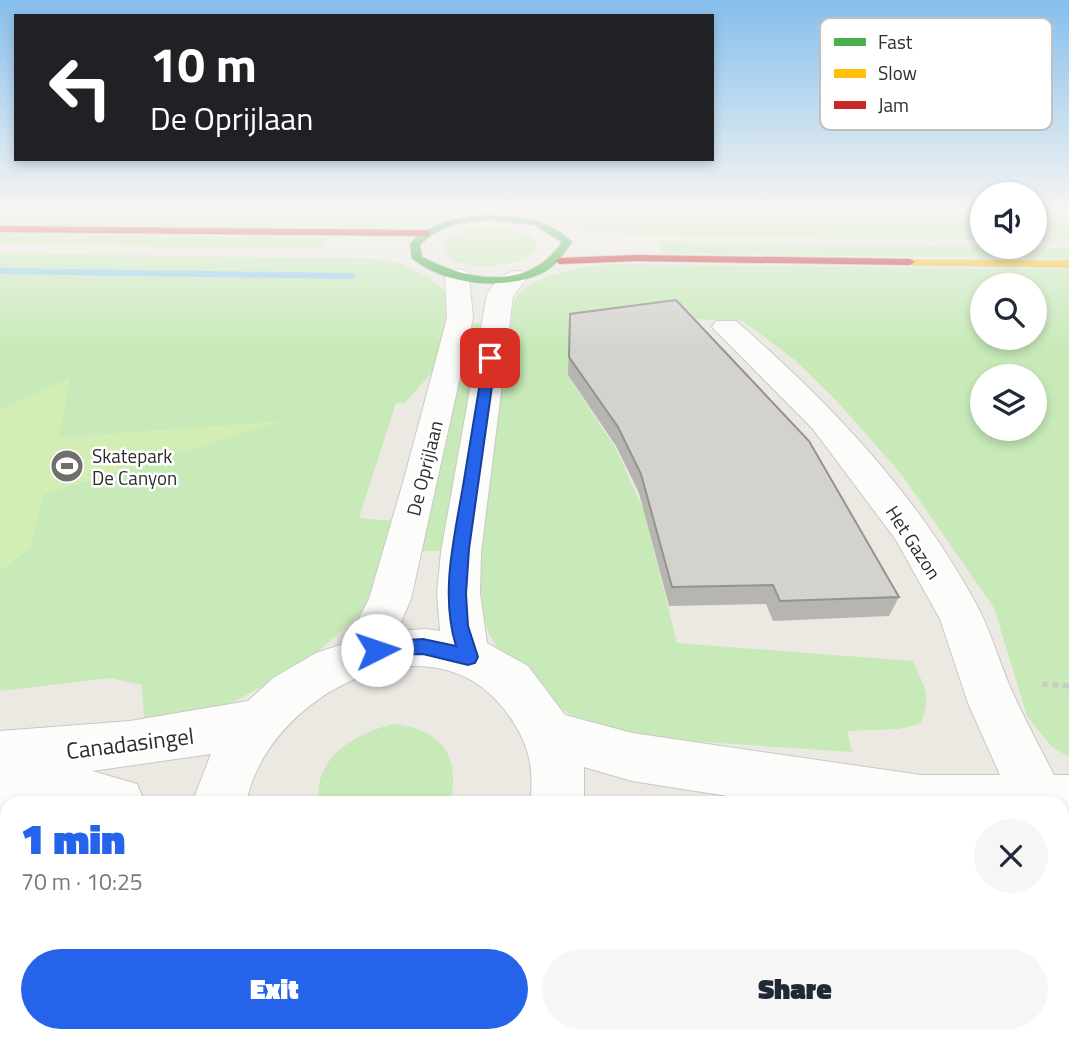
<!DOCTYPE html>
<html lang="en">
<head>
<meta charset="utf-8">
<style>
  :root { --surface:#fff; --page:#f6f6f7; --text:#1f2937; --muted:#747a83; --accent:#2563eb }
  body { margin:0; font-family:"Titillium Web",sans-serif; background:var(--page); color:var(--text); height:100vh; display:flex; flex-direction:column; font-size:26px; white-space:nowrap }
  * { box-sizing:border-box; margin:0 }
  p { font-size:23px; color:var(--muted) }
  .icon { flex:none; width:38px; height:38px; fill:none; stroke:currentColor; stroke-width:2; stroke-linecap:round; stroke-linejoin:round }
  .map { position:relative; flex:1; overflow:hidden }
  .side { position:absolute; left:0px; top:796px; width:1069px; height:247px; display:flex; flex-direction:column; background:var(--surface); border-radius:21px 21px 0 0; box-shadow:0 4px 10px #0003 }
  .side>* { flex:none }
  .top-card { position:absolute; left:14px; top:14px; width:700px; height:147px; border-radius:0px; box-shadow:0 4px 10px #0003; background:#202124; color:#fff; overflow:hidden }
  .tools { position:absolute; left:970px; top:182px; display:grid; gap:14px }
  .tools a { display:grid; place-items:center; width:77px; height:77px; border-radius:50%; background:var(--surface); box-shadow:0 4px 10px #0003; font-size:35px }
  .pin { position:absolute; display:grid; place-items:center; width:60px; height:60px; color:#fff; margin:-30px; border-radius:14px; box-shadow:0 4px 10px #0006 }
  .me { position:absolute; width:77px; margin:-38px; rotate:86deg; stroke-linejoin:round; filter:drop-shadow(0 0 5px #0008) }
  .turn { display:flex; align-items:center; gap:24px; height:147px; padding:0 21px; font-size:32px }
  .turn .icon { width:91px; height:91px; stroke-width:2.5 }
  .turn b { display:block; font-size:49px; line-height:60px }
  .round { display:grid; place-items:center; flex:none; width:74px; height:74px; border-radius:37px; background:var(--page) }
  .head { display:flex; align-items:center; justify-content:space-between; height:119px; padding:0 21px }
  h1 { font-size:42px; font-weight:800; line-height:52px; color:var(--accent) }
  .action { display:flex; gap:14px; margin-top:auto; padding:14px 21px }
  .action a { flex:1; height:80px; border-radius:42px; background:var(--accent); color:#fff; font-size:28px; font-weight:800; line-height:80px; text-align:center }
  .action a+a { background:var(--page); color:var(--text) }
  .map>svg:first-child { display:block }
</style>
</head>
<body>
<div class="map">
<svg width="1069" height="1042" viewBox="0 0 1069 1042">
  <rect width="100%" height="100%" fill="#ebe9e2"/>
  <!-- green -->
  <path fill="#c7eab8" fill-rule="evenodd" d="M0,206h475l-8,7 -53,14 -414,-2z
    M530,206h452v34l-388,-6 -53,-15 -10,-8z
    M1034,206h35v35h-35z
    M497,228l35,8 6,12c-14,22 -97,27 -95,-4l5,-6 21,-8z
    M0,233l329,5 -7,11 -322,-5z
    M660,242l409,6v11l-407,-6z
    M0,253l376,6 23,4 28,13 17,14 4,9v17l-14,54 -29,33h-9l-37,115 35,3 -30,89 -61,55 -79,42 -80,13 -2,-35 -32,-7 -110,13v-121l30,-22 13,-54 235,-72 -220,16 11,-59 -69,31z
    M608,264l461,5v488l-18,-11 -24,-30 -33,-108 -92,-133 -65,-74 -42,-41 -52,-39 -175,-7 4,68 44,67 28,62 33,132 236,18c11,26 20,36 7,63l-21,5 -52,2 5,21 -223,-15 -40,-10 -43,-29 -45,-45 -12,-19 -9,-30 -2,-45 36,-257c9,-26 69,-35 94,-38zM982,285h52v53h-52zM982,376h52v53h-52z
    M468,323l17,1 -40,227h-23z
    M395,724c47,6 66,32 55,79h-131c-7,-46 38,-71 76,-79z
    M1062,934h7v108h-453l5,-6h441z
    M66,1036h80l1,6h-84z
    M424,1036h130l-5,6h-127z"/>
  <!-- pitch -->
  <path fill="#d2eeb5" d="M70,378l-11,60 223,-17 -239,73 -13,54 -30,22v-160z"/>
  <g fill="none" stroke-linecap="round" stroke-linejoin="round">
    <!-- stream -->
    <path fill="#90cdf2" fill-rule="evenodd" d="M0,268l351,5 6,3 -6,3 -351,-5z"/>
    <defs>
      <path id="street" d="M493,206h20l-4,16h-14l-4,-4z
        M457,269l9,2 3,5 4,42 -62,281 -14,32 29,-2 14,2 -3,-38 4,-41 46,-258c10,-14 20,-27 38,-22l3,5 -15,19 -32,256 -1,41 7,50 41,23 37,49 67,18 289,42h79l-32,-72 -28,-84 -44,-79 -83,-111 -101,-102 4,-6h20c92,80 179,171 238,279 16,28 24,59 37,89 13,29 28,57 43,86h15v52h-7v-24h-290l-140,-22 -48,-14v36h-54c5,-35 -2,-62 -23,-90 -75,-104 -240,-18 -261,90h-54l19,-49 -119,17 45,13 8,19h-138v11h-7v-83l130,-10 118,-20 25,-23 43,-25 30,-10 23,-44 35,-120 43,-161 -2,-42 3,-5z
        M249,1036h68v6h-68z
        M344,1036h68l-2,6h-68z"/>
      <path id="fast" d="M492,215c29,1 58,5 80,27 -9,13 -16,24 -30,31 -37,18 -98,12 -130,-15l-2,-14c21,-23 53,-28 82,-29zM492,220l42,5 28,17c-33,50 -95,39 -140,15l-2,-12c19,-20 45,-24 72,-25z"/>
      <path id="slow" d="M907,260l162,1v6l-159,-2 -3,-1z"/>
      <path id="jam" d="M0,226l427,4 4,3 -4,3 -427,-4z
        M635,255l275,4 5,3 -5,3 -275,-4 -75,3 -5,-3 5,-3z"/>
    </defs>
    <!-- street casing -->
    <use href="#street" stroke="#c8c8c7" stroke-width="2"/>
    <!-- fast casing -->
    <use href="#fast" stroke="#c6c5c3" stroke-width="2"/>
    <!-- slow casing -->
    <use href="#slow" stroke="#c6c5c3" stroke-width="2"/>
    <!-- jam casing -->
    <use href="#jam" stroke="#c6c5c3" stroke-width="2"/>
    <!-- path-far1 -->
    <path stroke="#cacac9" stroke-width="5" stroke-dasharray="6 4.5" stroke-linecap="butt" d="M1042,684l27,2"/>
    <!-- path -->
    <path stroke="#cacac9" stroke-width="7" stroke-dasharray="8 5" stroke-linecap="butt" d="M0,881l7,2
      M1062,911l7,1
      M169,1036v6
      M585,1042l4,-6"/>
    <!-- street -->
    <use href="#street" fill="#fcfcfb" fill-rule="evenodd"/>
    <!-- fast -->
    <use href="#fast" fill="#4caf50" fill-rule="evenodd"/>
    <!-- slow -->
    <use href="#slow" fill="#ffc107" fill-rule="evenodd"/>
    <!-- jam -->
    <use href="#jam" fill="#c62828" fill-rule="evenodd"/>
  </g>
  <!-- wall -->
  <path fill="#b6b5b0" d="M570,314l329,283 -10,19 -116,5 -7,-17 -97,2 -30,-113 -23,-47 -48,-71z"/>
  <!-- shaded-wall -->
  <path fill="#949390" d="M0,996l7,4v36h47l-3,6h-51z"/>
  <!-- building -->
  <path fill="#d4d2cd" stroke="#949390" stroke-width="2" d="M676,300l133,141 90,156 -119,4 -7,-16 -101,2 -31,-113 -23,-47 -49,-70 1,-43z"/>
  <!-- sky -->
  <linearGradient id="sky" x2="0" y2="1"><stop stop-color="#85beec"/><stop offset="0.59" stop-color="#f6f5f2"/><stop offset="1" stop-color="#f6f5f2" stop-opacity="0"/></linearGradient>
  <rect width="1069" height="352" fill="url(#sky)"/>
  <!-- route -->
  <path fill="#2563eb" stroke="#184099" stroke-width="2" d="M490,354l6,4 -27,191 -3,45 2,32 10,31 -3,6 -7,2 -45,-11 -52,2 -3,-6 3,-5 6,-3 46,-3 33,7c-16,-52 -2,-107 7,-160 7,-43 14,-85 21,-128z"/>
  <!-- icons -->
  <defs>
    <symbol id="stadium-disc" viewBox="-11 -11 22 22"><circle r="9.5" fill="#706f6c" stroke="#fff"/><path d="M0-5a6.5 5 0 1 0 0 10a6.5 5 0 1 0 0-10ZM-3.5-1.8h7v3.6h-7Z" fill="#fff"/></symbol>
  </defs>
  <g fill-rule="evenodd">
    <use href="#stadium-disc" x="48" y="447" width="38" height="38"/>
  </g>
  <g text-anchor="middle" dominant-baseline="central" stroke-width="5" stroke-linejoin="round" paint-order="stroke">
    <!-- poi labels -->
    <g font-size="19" fill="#2d2d2d" stroke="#fff" text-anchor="start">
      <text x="92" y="455">Skatepark<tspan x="92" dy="22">De Canyon</tspan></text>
    </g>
    <!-- street labels -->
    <g font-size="19" fill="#2d2d2d" stroke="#fff">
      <text transform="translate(424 468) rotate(-76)">De Oprijlaan</text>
      <text transform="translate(914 542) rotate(57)">Het Gazon</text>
    </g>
    <!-- near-street labels -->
    <g font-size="23" fill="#2d2d2d" stroke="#fff">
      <text transform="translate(130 743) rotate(-7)">Canadasingel</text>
    </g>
  </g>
  <!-- legend -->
  <rect x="820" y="18" width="232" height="112" rx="10" fill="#fff" stroke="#c0c0c0" stroke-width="2"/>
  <rect x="834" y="38" width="32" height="8" fill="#4caf50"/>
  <rect x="834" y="69" width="32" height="9" fill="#ffc107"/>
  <rect x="834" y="101" width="32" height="8" fill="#c62828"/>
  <g font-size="19" fill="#2d2d2d">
    <text x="878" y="49">Fast</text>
    <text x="878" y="80">Slow</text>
    <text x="878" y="112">Jam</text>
  </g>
</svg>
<div class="tools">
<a><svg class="icon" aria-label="sound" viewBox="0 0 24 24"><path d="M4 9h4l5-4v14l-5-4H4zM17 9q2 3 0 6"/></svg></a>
<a><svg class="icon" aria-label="search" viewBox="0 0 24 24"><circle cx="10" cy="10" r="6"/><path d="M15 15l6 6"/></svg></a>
<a><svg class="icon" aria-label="layers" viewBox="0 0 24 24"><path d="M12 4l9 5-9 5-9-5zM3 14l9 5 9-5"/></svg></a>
</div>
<div class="pin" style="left:490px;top:358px;background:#d93025"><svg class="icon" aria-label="arrive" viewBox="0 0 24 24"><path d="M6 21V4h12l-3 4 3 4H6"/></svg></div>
<svg class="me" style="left:377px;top:650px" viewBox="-20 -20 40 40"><circle r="19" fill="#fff"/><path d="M0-13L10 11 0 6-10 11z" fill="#2563eb"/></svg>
<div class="top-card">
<div class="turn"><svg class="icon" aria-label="left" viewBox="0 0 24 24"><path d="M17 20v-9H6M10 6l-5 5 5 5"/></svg><div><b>10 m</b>De Oprijlaan</div></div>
</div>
<section class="side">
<div class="head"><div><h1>1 min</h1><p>70 m · 10:25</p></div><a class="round"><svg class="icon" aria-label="close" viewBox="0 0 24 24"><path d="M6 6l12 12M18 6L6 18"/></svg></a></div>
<div class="action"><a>Exit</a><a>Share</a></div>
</section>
</div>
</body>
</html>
